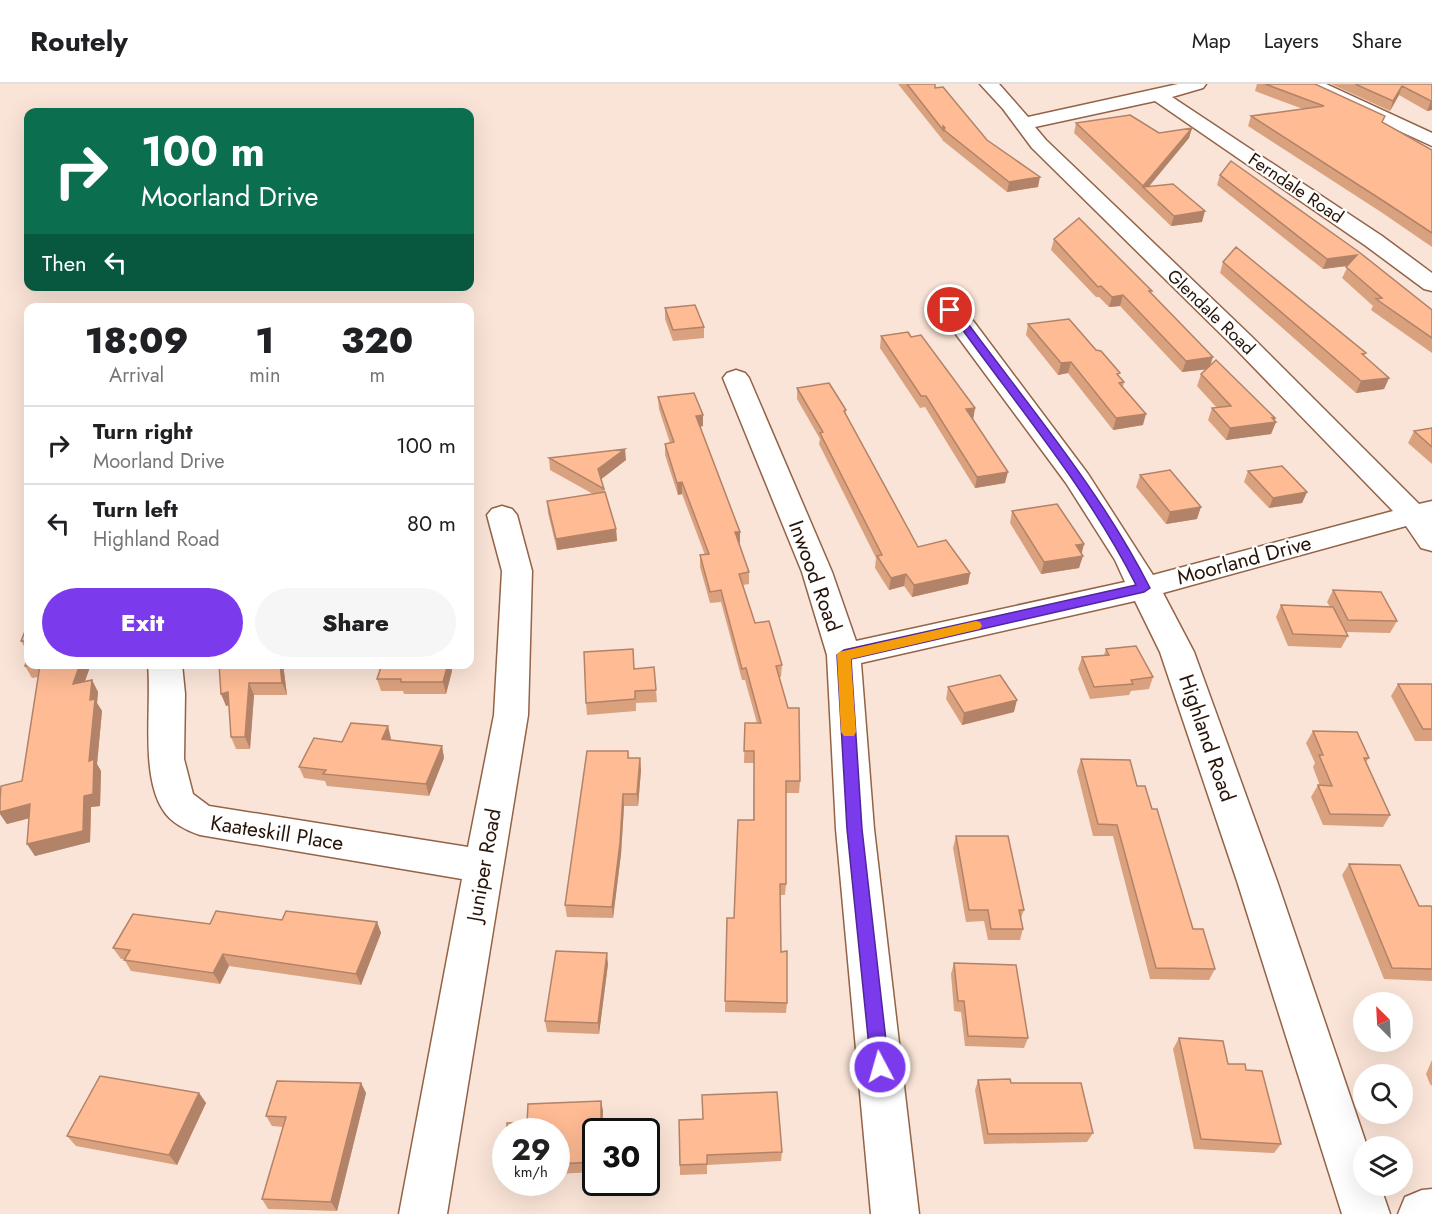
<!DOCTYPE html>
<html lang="en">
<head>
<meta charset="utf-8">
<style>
  :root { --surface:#fff; --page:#f6f6f6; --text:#202124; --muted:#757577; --line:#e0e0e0; --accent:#7c3aed }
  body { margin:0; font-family:Jost,sans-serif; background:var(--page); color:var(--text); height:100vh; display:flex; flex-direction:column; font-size:22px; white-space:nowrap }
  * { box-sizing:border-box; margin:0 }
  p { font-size:20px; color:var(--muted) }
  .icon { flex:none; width:33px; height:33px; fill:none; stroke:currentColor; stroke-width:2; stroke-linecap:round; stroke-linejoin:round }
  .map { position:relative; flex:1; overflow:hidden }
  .details { position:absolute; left:24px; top:219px; width:450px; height:366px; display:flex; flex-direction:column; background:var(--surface); border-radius:12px; box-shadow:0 6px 24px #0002 }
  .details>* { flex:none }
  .hud { position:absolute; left:24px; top:24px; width:450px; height:183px; border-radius:12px; box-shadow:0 6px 24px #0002; background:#0b6e4f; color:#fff; overflow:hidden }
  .needle { width:39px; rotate:336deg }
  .controls { position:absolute; left:1353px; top:908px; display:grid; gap:12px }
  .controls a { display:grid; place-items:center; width:60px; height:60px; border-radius:50%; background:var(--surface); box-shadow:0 6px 24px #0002; font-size:30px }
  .speed { position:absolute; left:492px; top:1034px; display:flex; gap:12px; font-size:30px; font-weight:700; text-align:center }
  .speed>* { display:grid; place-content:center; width:78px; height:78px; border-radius:50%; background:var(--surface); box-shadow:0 6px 24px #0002; line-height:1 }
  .speed small { font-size:15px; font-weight:400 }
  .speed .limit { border:3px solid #111; border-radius:9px; background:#fff; color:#111 }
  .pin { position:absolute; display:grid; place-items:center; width:51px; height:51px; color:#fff; margin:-26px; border:3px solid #fff; border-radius:50%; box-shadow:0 2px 6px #0007 }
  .me { position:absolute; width:66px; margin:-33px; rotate:354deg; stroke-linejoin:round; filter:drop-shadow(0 0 4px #0008) }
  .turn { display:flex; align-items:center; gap:21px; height:126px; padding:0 18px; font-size:27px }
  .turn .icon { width:78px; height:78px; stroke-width:2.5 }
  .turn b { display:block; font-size:42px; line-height:51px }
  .then { display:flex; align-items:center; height:57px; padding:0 18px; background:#0003; gap:12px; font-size:22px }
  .eta { display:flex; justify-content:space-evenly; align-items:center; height:102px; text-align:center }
  .eta b { font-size:36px; font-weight:800; line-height:42px }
  .primary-button { display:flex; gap:12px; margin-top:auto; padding:12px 18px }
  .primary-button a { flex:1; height:69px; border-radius:36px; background:var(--accent); color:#fff; font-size:24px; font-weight:800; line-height:69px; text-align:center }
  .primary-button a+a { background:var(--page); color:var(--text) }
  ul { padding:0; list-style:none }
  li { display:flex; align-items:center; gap:18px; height:78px; padding:0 18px; border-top:2px solid var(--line) }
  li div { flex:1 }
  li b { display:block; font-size:22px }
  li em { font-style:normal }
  header { display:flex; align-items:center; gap:36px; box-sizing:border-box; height:84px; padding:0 30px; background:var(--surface); border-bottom:2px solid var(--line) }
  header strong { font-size:28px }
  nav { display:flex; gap:33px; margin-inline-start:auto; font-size:21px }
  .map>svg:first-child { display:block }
</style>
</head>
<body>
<header>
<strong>Routely</strong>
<nav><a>Map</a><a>Layers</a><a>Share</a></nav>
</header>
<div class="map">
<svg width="1432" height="1130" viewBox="0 0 1432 1130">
  <rect width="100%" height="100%" fill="#fae4d7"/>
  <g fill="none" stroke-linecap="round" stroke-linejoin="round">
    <defs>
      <path id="street" d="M980,0h19l29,33 150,-33h28l-3,4 -31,9 210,139 50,37v18l-8,-2 -58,-43 -211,-145 -120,26 11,13 204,195 169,169 13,-3v50l-11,-3 -15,-22 -243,67 31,59 83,229 90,265h-3v39h16l10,29h-48l-105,-333 -77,-229 -25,-51 -274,62 13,166 45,385h-48l-35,-385 -9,-174 -25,-83 -79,-194 4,-5 9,-3 9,3 4,5 83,194 24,69 269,-59 -10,-22 -49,-77 -128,-173 4,-5c16,-4 21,6 32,17l114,152 65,101 240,-64 -161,-166 -200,-197 -29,-39z
        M1303,0h23l106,49v13l-126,-58z
        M502,422l10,3 5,6 15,56 -4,144 -81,499h-48l63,-335 -262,-44c-13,-4 -30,-13 -37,-25 -23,-36 -11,-103 -15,-146h34l3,30 -1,65 9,35 16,12 259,41 26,-132 8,-144 -15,-56 5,-6z"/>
      <path id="secondary" d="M1432,1105v25h-34l7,-17 17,-7z"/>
    </defs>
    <!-- street casing -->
    <use href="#street" stroke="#936347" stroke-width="3"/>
    <!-- secondary casing -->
    <use href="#secondary" stroke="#936347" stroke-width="3"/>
    <!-- street -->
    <use href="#street" fill="#fff" fill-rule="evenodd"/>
    <!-- secondary -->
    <use href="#secondary" fill="#fff" fill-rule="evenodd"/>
  </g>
  <!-- wall -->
  <path fill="#daa17f" d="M898,0h37v4l52,52 51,47 -31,5 -65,-52 1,-3 -1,2z
    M1257,0h58l117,66v97l-51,-35 -133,-86 3,-10 52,-7 -48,-18z
    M1331,0h101v26l-5,1 -28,-16 -9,16z
    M1076,39l83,10 33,-5 -3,10 -40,48 53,36 -31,4 -97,-93z
    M1220,91l212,135v43l-61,-43 2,-4 -31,-28 6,-12 -25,3 -106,-84z
    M1054,155l97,54 59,73 65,52 -1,3 2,1 -5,12 -45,6 -18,-20 4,-12h5l-20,-22 4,-12 6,-5 -25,3 -62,-66 -11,1 -10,-10h-3l-45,-47z
    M1223,178l143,91 -2,3 25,22 -5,11 -28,4 -136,-120z
    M665,224l39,19v11l-31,3 -8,-22z
    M1028,240l68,26 28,32 -1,5 20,38 -30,5 -45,-57 -10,2 -32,-40z
    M881,252l30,1 64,71 -2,11 32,64 -30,5 -50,-81 -5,1 -40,-60z
    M797,304l49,22 -1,4 73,133 52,26 -2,11 -56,13 -8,-11 -15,4 -14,-22 1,-10 -57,-114 1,-5 -23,-40z
    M658,313l45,29 -3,1 40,105 -1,12 10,28v12l-6,1 12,38 27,42 -1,12h-2l21,104 -1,12h-13v91l-1,11h-5l1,57 6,51 -1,10 -61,-1 2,-94h7l19,-98 1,-57h-10l1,-40h12l-12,-43h-3l-21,-78 -11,1 -10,-36v-12h5l-23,-61 -4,1 -13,-40v-11l5,-1 -11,-34z
    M1432,344v36l-24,-21 6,-12z
    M549,374l77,2 -25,19 15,50 1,12 -60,9 -9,-37 -1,-12 46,-7 -43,-24z
    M1248,387l59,21 -5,11 -33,5 -25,-26z
    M1140,391l57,44 -31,5 -30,-37z
    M1012,427l72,33 -3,10 -2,14 -38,6 -31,-51z
    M1333,506l64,31 -7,12 -44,-1 2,4 -7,12 -53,-2 -12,-29 5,-12 49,2 -3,-5z
    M28,540v29l-7,-12z
    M1106,565l47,28 -4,12 -18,2 -2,4 -39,4 -12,-30 4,-12 22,-2z
    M28,573l63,7 -6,17 7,-1 6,12 -1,11 5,8 -5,53 4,7 -1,35 -9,1 -1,35 -55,14 -8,-12 2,-26 -22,6 -7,-10v-15l22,-18 16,-104 -6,1 -7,-12z
    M219,580h64l4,31h-33l-4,54h-14l-5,-12 -2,-32 -3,1z
    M382,580h68l2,7 -6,23h-42l-1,-3h-22l-4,-12z
    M634,585l22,21 1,12 -21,1v8l-49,4 -1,-12z
    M1398,600h34v57h-17l-24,-45z
    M948,603l66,25 -52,13 -16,-26z
    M1313,647l56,27 -3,4 24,53 -7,12 -60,-2 -12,-28 7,-12 2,1 -7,-19 2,-4 -9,-20z
    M391,654l-1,2 52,6 2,12 -15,38 -102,-10 -2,-5 -21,-3 -5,-11 43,-25z
    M628,667l1,7h11l1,12 -3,36h-14l-3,48 -8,64 -46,-1 -2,-12z
    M1081,675l56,27 15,23 41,120 22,40 -6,11 -59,-1 -37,-143h-20l-16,-65z
    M956,752l68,74 -3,8 2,11 -3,11h-32l-4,-19 -18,1 -13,-74z
    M1349,780l70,42 13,2v73l-48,-2 -42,-104z
    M282,836l95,2 4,11 -20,52 -132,-19 -9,18 -89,-13 -7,-12h-3l-8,-11 97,-24z
    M954,879l74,75 -4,10 -59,-2 -4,-34 -7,-1 -3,-37z
    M608,880l-9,70 -52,-2 -2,-11z
    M1179,954l49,26 18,6 35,74 -7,9 -80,-4 -21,-100z
    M1432,976v26l-2,-2 -4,-10z
    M978,996l33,3 82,50 -6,9 -103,2 -9,-54z
    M361,999l5,10 -29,118 -69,-2 -6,-10 21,-72 -11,-1 -6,-10z
    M199,1009l7,10 -29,62 -101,-19 -9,-10z
    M601,1017l2,10 -1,20h-6v41l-40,2v-43l-29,-8z
    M679,1036l103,32 -1,9 -74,4v9l-27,1z"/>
  <!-- shaded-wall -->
  <path fill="#b28368" d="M1402,2l-3,9 -9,16 3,-10z
    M1431,17h1v9l-5,1z
    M1192,44l-3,10 -43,52 -3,-3z
    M1040,93l-2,10 -31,5 2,-10z
    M1205,127l-3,11 -31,4 3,-10z
    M1357,171l-4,10 -30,4 4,-10z
    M1123,211l-3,11 -11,1 3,-10z
    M1213,273l-4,12 -27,3 4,-11z
    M1071,278l-3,11 -10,2 3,-12z
    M1389,294l-5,11 -28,4 5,-12z
    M975,324l-2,12 -7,-11z
    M1146,330l-3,11 -30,5 3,-12z
    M703,331v11l-7,1v-11z
    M1275,334l-2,5 3,-1 -5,12 -45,6 4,-12z
    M625,365l1,11 -27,21 -1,-12z
    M1008,388l-3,11 -30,5 2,-11z
    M682,398v12l-4,1 -1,-12z
    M1307,408l-5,11 -33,5 4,-10z
    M1201,423l-4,12 -31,5 4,-12z
    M616,445l1,12 -60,9 -1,-11z
    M735,448h5v11l-5,1z
    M1084,460l-3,12 -5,-11z
    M1083,472l-4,12 -38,6 3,-12z
    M970,489l-2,11 -56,13 2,-12z
    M906,490l-2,12 -15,4 2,-12z
    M80,580h11l-11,31 -7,-11z
    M280,580h3l4,31 -5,-12z
    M448,580h2l2,7 -6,23 -3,-12z
    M92,596l6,12 -1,11 5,8 -5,53 4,7 -1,35 -9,1 -1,35 -55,14 -8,-12 62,-83 1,-61z
    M249,599l5,12 -4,54 -5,-12z
    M228,608l5,12 -7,2 -5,-12z
    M1017,616l-3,12 -52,13 2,-12z
    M388,642l3,12 -6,13 -3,-12z
    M442,662l2,12 -15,38 -3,-12z
    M640,674l1,12 -3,36 -1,-12z
    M623,710l1,12 -3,48 -8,64 -1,-11z
    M30,720l8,12 -31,8 -7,-10v-2z
    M377,838l4,11 -20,52 -5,-11z
    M607,869l1,11 -9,70 -1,-11z
    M223,870l6,12 -9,18 -7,-11z
    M361,999l5,10 -29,118 -6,-9z
    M199,1009l7,10 -29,62 -8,-10z
    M601,1017l2,10 -1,20h-1z"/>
  <!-- building -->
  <path fill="#febb94" stroke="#b28368" stroke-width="1.5" d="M907,0h28v4l8,-1 44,53 53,37 -31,5 -65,-52 1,-2 -2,-2v4z
    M1265,0h50l70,32 -3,6 50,28v83l-47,-31 -134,-86 73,-10z
    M1355,0h77v17h-1l-29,-15 -9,15z
    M1130,31l29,18 33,-5 -49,58 -67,-63z
    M1231,77l128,91 73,58v28l-56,-39 6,-1 -36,-31 11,-12 -30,4 -107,-84z
    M1173,100l32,27 -31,5 -31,-29z
    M1079,134l73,73h-3l64,66 -27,4 -63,-66 -11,2 -11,-11 -3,1 -44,-48z
    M1236,163l130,106 -4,1 27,24 -28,3 -138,-119z
    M695,221l9,22 -31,3 -8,-22z
    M1069,235l27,31 5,1 19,22 -3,1 7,8 -5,1 27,31 -30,4 -45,-56 -10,1 -33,-39z
    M908,248l3,5 10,-2 54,73 -9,1 42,63 -31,5 -51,-81h-5l-40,-60z
    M1216,276l59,58h-3l4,4 -46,6 -18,-20 19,-2 -30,-32z
    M829,299l17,27 -2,1 74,136 28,-7 24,33 -56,12 -8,-11 -15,4 -14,-22 5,-1 -62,-122 3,-1 -26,-44z
    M694,309l9,22 -7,1 44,116h-5l14,40 -10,2 16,49 14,-2 13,44 -6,1 12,42h11l1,73h-14v103h-6l1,68 6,-1v52l-62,-2 2,-83h7l4,-98h16v-69h-10l1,-28h16l-15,-55 -4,1 -21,-79 -11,2 -10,-37 9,-1 -27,-72 -5,1 -12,-39 9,-2 -16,-45z
    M1432,344v19l-18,-16z
    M625,365l-27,20 6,20 -55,-31z
    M1282,382l25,26 -34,6 -25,-27z
    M1170,386l31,37 -31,5 -30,-37z
    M605,408l11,37 -60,10 -9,-38z
    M1057,420l27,40 -8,1 7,11 -39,6 -32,-51z
    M1333,506l48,2 16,29 -49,-1z
    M1281,521l52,2 15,29 -55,-2z
    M28,540v17h-7z
    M1136,562l17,31 -22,3 2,4 -39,3 -12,-30 27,-2 -3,-6z
    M633,565l1,20 20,-2 2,23 -21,1v8l-49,4 -2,-51z
    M28,573v7h52l-7,20 19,-4 -2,20 5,-1 -6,62 5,-2 -1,35 -9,2 -1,35 -56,13 3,-40 -30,8v-13l1,-13 21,-5 18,-116 -15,1z
    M219,580h61l2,19h-33l-4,54h-14l-3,-45 -7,2z
    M382,580h66l-5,18h-42v-3h-24z
    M1000,591l17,25 -53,13 -16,-26z
    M1398,600h34v45h-9z
    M351,639l37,3 -6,13 60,7 -16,38 -103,-10 3,-4 -27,-3 15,-29 28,4z
    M1313,647l44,1 12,26h-5l26,57 -60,-1 -12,-29 14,1 -13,-31h4z
    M587,667h41v7h12l-3,36h-14l-3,49 -8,64 -47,-2z
    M1081,675l49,1 7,26h8l7,23h5l36,120h10l12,40 -59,-1 -39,-143 -19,-1z
    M956,752h52l16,74h-5l4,19h-32l-3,-19h-19z
    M1349,780l51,1 19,41h12l1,2v61l-40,-1z
    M216,827l66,9 4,-9 91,11 -21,52 -133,-20 -10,19 -89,-13 6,-10 -17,-2 20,-34 77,10z
    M556,867l51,2 -9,70 -53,-2z
    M954,879l62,2 12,73 -60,-2 -4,-35h-6z
    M1179,954l44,3 5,23h17l1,6 16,1 19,73 -80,-5z
    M100,992l99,17 -30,62 -102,-19z
    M1010,995l1,4h70l12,50 -105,1 -10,-54z
    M277,997l84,2 -30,119 -69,-3 24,-82 -20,-1z
    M777,1008l5,60 -75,3v9l-27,1 -1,-45 24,-1 -1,-24z
    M601,1017v30h-5v31l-40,2v-33h-49v-8h20l1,-19z"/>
  <!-- route -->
  <path fill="#7c3aed" stroke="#51269a" stroke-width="1.5" d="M950,223l19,18c63,85 133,168 181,263l-6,4 -293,67 11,170 27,238 -3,6 -6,3 -7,-3 -2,-6 -24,-238 -10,-174 7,-5 292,-65c-46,-92 -114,-173 -174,-256l-17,-19z"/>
  <!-- slow -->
  <path fill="#f59e0b" d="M976,537l4,1 2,4 -2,3 -129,30 5,73 -2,4h-10l-3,-4 -4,-77 2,-3z"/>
  <g text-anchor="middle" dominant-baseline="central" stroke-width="4.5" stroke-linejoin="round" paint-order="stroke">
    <!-- far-street labels -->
    <g font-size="18" fill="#271409" stroke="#fff">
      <text transform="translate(1296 104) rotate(34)">Ferndale Road</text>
      <text transform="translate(1211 228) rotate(44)">Glendale Road</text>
    </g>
    <!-- street labels -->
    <g font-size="21" fill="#271409" stroke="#fff">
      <text transform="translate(1244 476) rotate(-15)">Moorland Drive</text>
      <text transform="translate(815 492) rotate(70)">Inwood Road</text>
      <text transform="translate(1207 654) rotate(71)">Highland Road</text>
      <text transform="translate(277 749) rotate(9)">Kaateskill Place</text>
      <text transform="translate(484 781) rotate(-80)">Juniper Road</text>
    </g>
  </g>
</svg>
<div class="controls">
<a><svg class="needle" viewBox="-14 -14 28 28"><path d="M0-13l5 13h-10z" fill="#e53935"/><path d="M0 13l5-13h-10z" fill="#757577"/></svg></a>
<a><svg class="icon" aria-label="search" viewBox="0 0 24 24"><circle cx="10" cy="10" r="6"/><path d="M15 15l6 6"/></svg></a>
<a><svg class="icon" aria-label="layers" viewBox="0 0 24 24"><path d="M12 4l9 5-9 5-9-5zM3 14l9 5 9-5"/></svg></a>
</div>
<div class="speed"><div>29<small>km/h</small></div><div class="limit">30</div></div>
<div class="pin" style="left:950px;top:226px;background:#d93025"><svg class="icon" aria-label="arrive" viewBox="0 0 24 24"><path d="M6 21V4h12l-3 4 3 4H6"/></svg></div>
<svg class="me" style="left:880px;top:983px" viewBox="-20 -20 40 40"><circle r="17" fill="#7c3aed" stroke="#fff" stroke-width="3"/><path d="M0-11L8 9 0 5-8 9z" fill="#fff"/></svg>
<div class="hud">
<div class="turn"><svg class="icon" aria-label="right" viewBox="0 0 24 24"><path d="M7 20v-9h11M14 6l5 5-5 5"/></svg><div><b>100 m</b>Moorland Drive</div></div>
<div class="then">Then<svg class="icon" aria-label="left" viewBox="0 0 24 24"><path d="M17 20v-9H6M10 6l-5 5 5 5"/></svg></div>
</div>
<section class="details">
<div class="eta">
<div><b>18:09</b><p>Arrival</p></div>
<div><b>1</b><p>min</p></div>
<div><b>320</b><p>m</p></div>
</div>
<ul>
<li><svg class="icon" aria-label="right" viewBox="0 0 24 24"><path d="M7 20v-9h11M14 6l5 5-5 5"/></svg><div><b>Turn right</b><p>Moorland Drive</p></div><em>100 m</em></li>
<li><svg class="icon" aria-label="left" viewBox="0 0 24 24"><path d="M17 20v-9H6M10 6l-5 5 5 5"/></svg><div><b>Turn left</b><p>Highland Road</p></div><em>80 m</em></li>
</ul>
<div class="primary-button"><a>Exit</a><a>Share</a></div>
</section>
</div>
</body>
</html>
